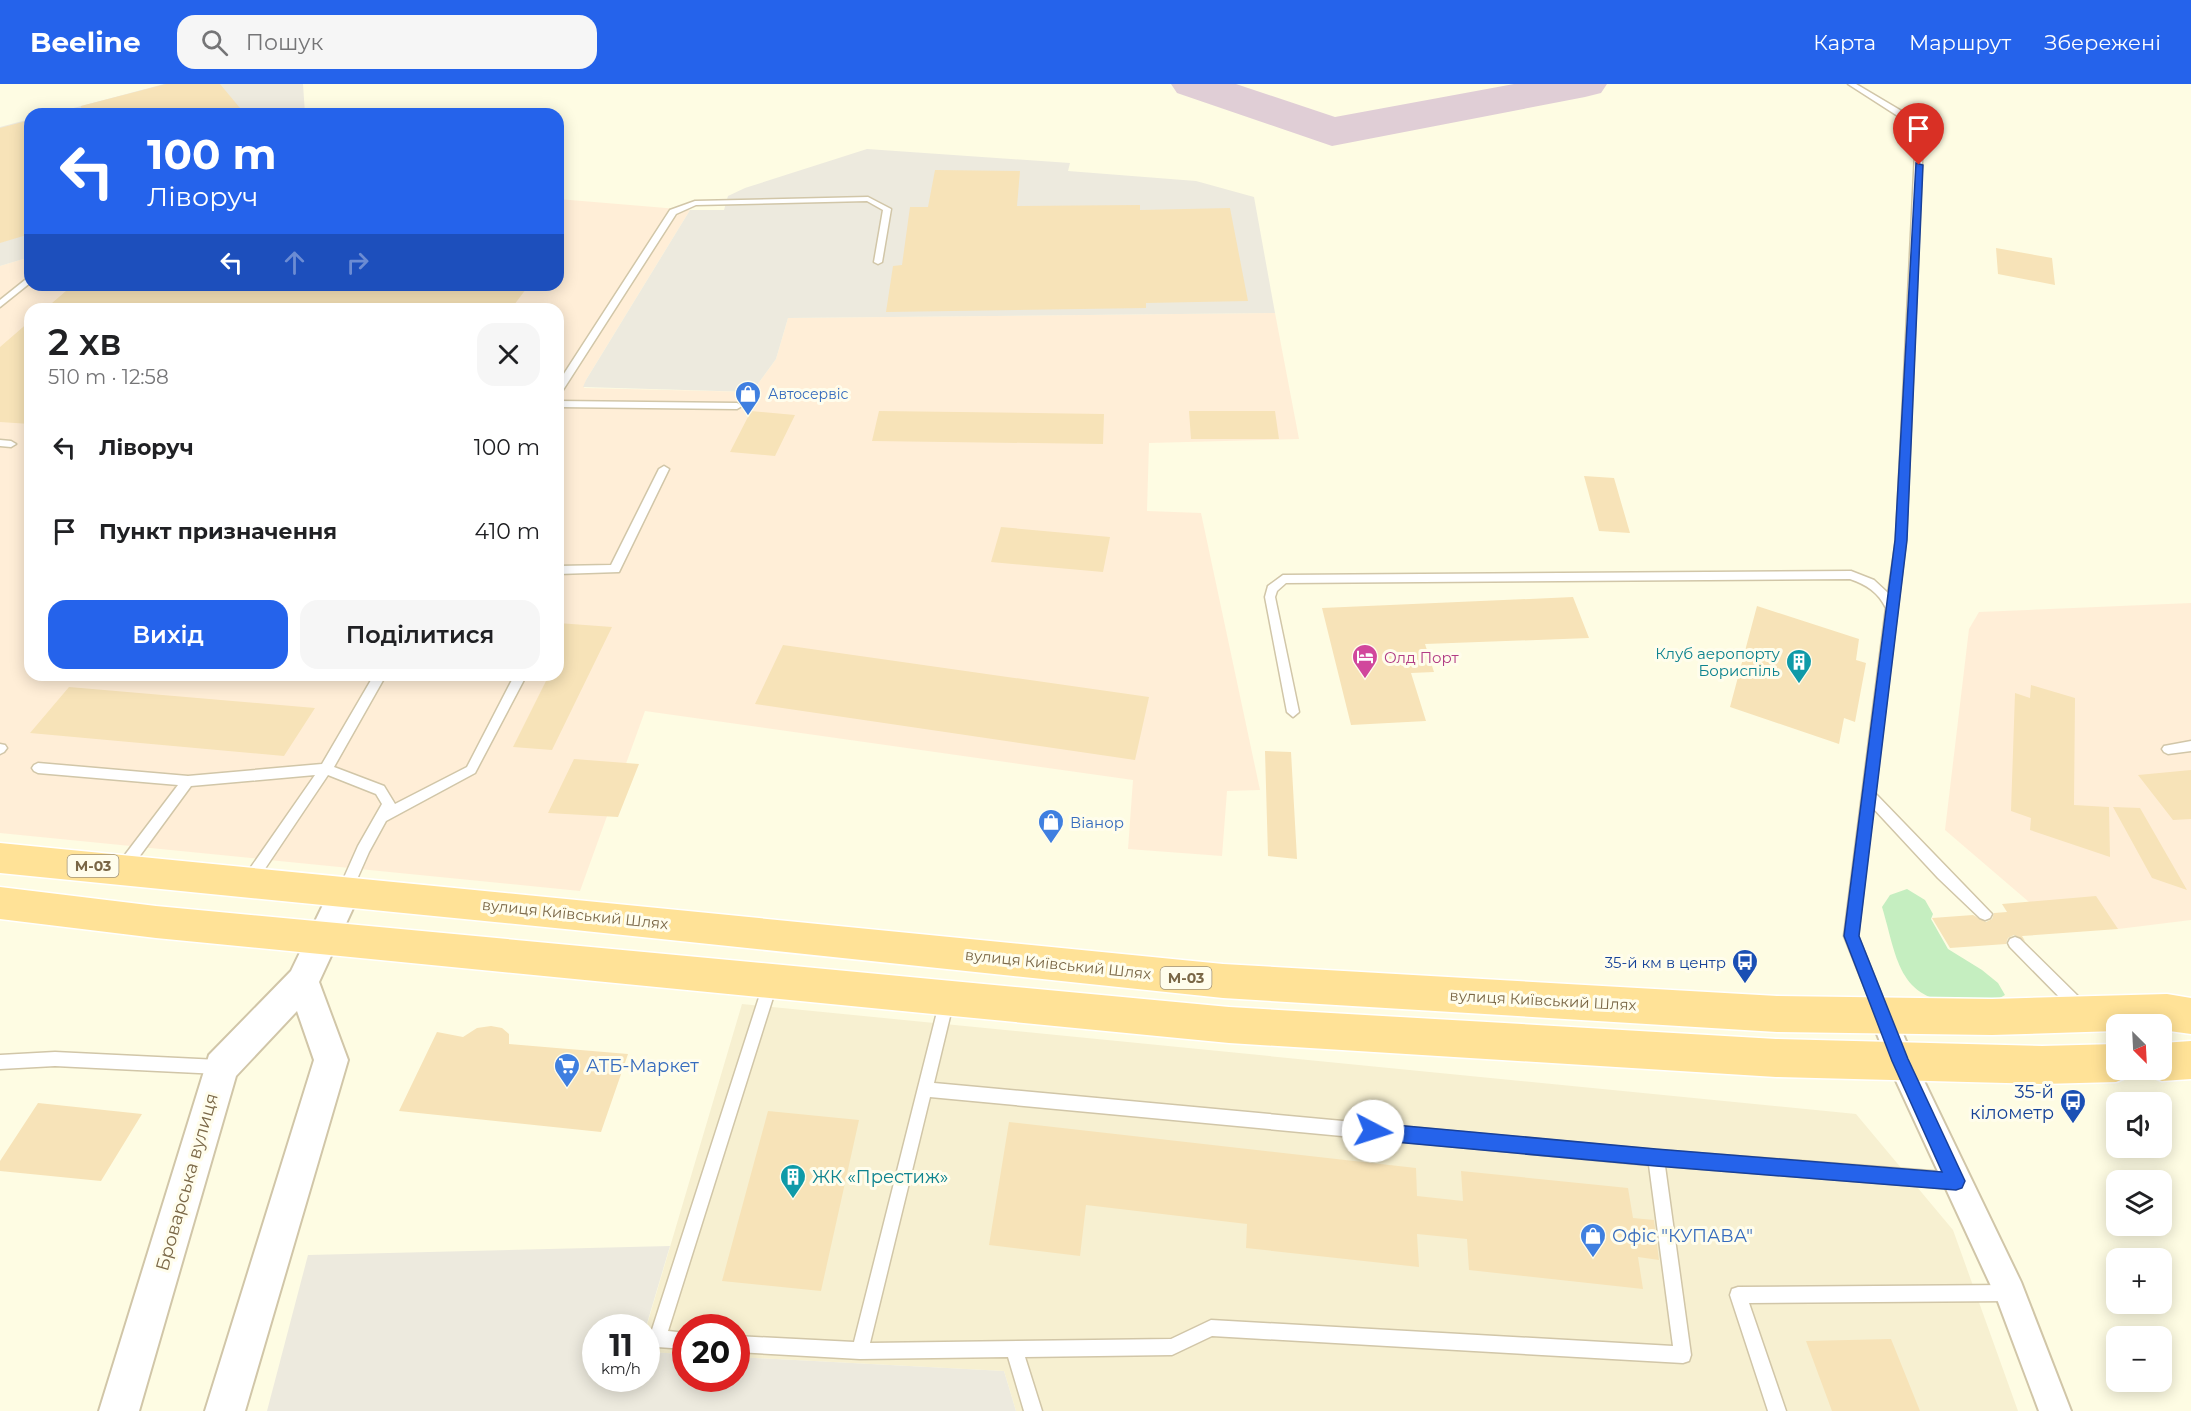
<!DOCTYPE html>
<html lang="uk">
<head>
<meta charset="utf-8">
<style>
  :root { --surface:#fff; --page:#f6f6f6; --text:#202124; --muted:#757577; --accent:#2563eb }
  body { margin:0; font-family:Montserrat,sans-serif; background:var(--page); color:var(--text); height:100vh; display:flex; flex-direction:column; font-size:22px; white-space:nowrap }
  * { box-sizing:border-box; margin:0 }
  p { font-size:20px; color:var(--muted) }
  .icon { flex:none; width:33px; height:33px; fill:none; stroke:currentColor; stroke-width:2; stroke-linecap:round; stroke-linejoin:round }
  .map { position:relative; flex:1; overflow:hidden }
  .side { position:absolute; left:24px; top:219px; width:540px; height:378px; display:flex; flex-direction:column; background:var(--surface); border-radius:18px; box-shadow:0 3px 15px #0003 }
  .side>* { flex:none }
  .hud { position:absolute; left:24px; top:24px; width:540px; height:183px; border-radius:18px; box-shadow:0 3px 15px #0003; background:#2563eb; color:#fff; overflow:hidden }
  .needle { width:39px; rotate:156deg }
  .fabs { position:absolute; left:2106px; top:930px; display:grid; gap:12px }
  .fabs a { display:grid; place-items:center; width:66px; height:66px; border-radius:12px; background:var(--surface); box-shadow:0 3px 15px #0003; font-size:30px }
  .speed { position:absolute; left:582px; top:1230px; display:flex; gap:12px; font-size:30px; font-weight:700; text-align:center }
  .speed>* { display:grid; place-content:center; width:78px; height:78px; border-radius:50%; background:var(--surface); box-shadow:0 3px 15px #0003; line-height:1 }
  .speed small { font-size:15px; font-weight:400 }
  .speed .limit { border:9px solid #d22; background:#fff; color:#111 }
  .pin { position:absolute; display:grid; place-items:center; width:51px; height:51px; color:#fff; margin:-62px -26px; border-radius:50% 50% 50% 0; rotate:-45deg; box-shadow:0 0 6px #0007 }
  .pin .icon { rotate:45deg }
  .me { position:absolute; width:66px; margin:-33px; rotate:95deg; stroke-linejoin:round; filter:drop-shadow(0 0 4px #0008) }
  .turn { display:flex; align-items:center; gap:21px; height:126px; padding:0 24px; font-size:27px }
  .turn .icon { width:78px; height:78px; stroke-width:2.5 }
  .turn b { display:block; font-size:42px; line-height:51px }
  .lanes { display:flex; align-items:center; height:57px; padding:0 24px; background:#0003; justify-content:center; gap:30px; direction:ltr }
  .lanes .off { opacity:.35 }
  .round { display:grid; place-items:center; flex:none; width:63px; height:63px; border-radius:18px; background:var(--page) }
  .headline { display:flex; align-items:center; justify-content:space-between; height:102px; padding:0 24px }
  h1 { font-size:36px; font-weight:600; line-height:45px }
  .primary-button { display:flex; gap:12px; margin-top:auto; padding:12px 24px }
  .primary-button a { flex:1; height:69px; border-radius:18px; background:var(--accent); color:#fff; font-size:24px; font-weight:600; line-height:69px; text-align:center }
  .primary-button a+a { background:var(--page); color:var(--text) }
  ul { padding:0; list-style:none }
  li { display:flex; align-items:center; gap:18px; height:84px; padding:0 24px }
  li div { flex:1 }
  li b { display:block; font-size:22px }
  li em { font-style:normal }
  header { display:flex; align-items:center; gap:36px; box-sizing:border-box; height:84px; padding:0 30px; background:var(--accent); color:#fff }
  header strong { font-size:28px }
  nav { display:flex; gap:33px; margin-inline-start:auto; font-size:21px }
  .search { width:420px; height:54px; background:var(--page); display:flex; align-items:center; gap:15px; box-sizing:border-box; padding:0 21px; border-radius:18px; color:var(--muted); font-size:22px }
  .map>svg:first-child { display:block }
</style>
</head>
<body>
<header>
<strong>Beeline</strong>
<div class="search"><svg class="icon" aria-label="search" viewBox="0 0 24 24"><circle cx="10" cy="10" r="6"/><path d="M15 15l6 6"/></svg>Пошук</div>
<nav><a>Карта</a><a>Маршрут</a><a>Збережені</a></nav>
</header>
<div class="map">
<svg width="2191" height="1327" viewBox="0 0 2191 1327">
  <rect width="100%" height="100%" fill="#fefce3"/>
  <!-- residential -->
  <path fill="#f7f0d1" d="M742,920l1114,110 97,116 65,181h-1002l-12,-40 -267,-14 -1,-29h-50l-1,26 -38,-2 -1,-24z"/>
  <!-- commercial -->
  <path fill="#ffeed7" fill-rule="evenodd" d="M558,115l132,11 -104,170 -2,8 168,4 24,-33 12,-41 487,-5 24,126 -150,4 -2,68 54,2 59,277 -33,1 -5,65 -94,-7 5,-69 -488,-69 -65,180 -580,-58v-567l30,-9v28h528zM30,225h528v366h-528z
    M2191,519v317l-73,9 -89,-27 -84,-72 24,-201 10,-17z"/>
  <!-- industrial -->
  <path fill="#edeade" d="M164,0h139l2,30h-254z
    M30,35v138l-30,9v-139z
    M867,65l203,14 -2,8 128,10 58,16 21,116 -487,5 -12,41 -24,33 -169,-5 3,-7 104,-170h34l4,-14 17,-8z
    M670,1162l-24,81 -50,1v50h50l1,-26 38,2 1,24h50l1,-21 267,14 12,40h-749l41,-156z"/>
  <!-- green -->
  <path fill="#c5eec0" d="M1907,805l18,11 8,14 -2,5 17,30 34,21 16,13 7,12c-17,10 -25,8 -44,8 -64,-2 -64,-47 -79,-96l8,-12z"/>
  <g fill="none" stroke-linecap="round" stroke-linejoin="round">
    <!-- taxiway -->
    <path fill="#e0ced6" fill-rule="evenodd" d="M1171,0h65l99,33 179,-33h93l-6,9 -16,4 -253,49 -155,-53z"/>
  </g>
  <!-- building -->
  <path fill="#f7e3b8" d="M166,0h54l25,30h-163l-1,-8z
    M30,36v114l-30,9v-115z
    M935,86l85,1 -3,35 123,-1v5l90,-2 18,93 -102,2v5l-260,4 7,-46 9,-1 8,-58h18z
    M1996,164l56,10 3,27 -57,-11z
    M73,201h456l-18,24h-466z
    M30,237v103l-30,-2v-75z
    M751,327l44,4 -20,41 -45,-4z
    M879,327l225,3 -1,30 -231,-3z
    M1189,327h86l4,28h-88z
    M1584,392l30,2 16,55 -31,-2z
    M1001,443l109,10 -7,35 -112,-10z
    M1573,513l16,41 -164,6 9,28 -23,1 15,48 -75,4 -29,-117z
    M1757,522l102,33 -3,21 10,3 -11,59 -11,-4 -5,26 -109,-37z
    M558,539l54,4 -60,123 -39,-3 36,-72h9z
    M783,561l366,52 -14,63 -380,-56z
    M2031,601l44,13 -1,107 35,2 1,50 -80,-27 1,-12 -20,-7 4,-118 15,5z
    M69,603l246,21 -31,48 -254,-23z
    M1265,667l26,1 6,107 -29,-3z
    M574,675l65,5 -21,53 -70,-4z
    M2191,686v49l-18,1 -35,-45z
    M2113,723l27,1 47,82 -35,-12z
    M2096,812l22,33 -96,7 3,5 -11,-6 -6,3 -2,6 -56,4 -18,-30 41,-3 13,7 6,-3 2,-6 13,-1 -5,-8z
    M491,942l11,2 7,6v10l119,10 -27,78 -202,-21 38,-79 26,5 14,-9z
    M38,1019l104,11 -41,67 -101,-10v-10z
    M768,1027l91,9 -38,171 -99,-10z
    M1009,1038l407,46 1,28 46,5 -2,-30 167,17 5,30 21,2 5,40 -21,-3 5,32 -174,-19 -2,-31 -50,-5 2,33 -173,-19 1,-24 -161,-19 -6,51 -91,-11z
    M1891,1255l29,72h-88l-26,-70z"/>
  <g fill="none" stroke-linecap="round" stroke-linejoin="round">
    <defs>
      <path id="service" d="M1848,0h8l54,32 6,8 2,-10 6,1 -18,425 -31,253 117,121 -2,4 -5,2 -5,-2 -42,-40 -65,-70 -15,128 30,75 -2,5 -5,1 -5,-1 -32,-80 42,-328c-8,-16 -19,-23 -36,-29l-564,4 -9,8 -2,6 24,115 -6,5 -6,-5 -22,-115 3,-11 15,-11 568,-4 23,9 14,13 8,-53 20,-408 -12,-12z
        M868,113l23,12 -9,53 -4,2 -4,-2 9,-52 -16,-9 -171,4 -20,9 -113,176 -5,3v-10l112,-173 25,-9z
        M30,192v7l-30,24v-7z
        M558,317l179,2 5,3 -5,3 -179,-2z
        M0,356l11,1 5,3 -5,3 -11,-1z
        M664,382l5,3 -50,103 -61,2v-8l53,-1 48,-96z
        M374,591h12l-52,92 50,19 11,18 72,-37 45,-87 -8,-2 -2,-3 24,1 -51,97 -89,48 -17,31 -19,43 -5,2 -5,-2 -2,-4 20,-45 24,-42 -6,-10 -48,-19 -74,110 -5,2 -5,-2 -2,-4 2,-4 71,-102 -124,11 -63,86 -5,2 -5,-2 -1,-4 1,-4 60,-79 -140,-12 -4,-2 -2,-3 2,-3 4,-2 150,13 134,-12z
        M2191,657v10l-23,3 -4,-2 -2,-3 2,-3z
        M0,660l5,1 2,3 -3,4 -4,2z
        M2015,853l5,2 64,63 2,5 -2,5 -5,1 -5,-1 -64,-65 -2,-4 2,-4z
        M770,895l5,2 2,4 -109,346 18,2v16l-29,-2 -6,-2 -2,-6 114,-354 2,-4z
        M947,910l5,1 2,5 -20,83 722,67 300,23 5,3 3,5 -3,5 -5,3 -291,-23 26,189 -2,6 -6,2 -471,-27 -40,19 -147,2 17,54h-18l-16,-54 -148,2 -124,-7v-16l118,6 86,-342 2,-5zM930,1013l719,68 24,181 -462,-26 -40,19 -301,4z
        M55,968l164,8 5,2 2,5 -2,5 -5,2 -164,-8 -55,3v-14z
        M2009,1201l6,2 2,6 -2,6 -6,2 -260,2 37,108h-18l-38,-116 2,-6 6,-2z"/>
      <path id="minor" d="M1883,920l9,3 20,49 109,226 50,129h-32l-42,-112 -106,-229 -21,-54 4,-9z"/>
      <path id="tertiary" d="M345,794l11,4 5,9 -42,91 29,78 -103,351h-40l109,-351 -17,-49 -61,65 -97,335h-40l110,-356 82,-84 43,-89z"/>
      <path id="trunk" d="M0,759l1223,121 554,32 215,3 175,-5 24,4v36l-29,-4v-6h-46v7l-124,4 -215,-3 -554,-34 -648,-68 -575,-57z
        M0,803l156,19 1073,101 547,32 266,7 74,-2v26h17l-3,6 -14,6 -74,2 -266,-7 -547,-34 -1073,-105 -156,-19z
        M2191,957v38l-29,2 -14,-6 -3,-5h17v-27z"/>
    </defs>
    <!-- service casing -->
    <use href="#service" stroke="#d1c6a8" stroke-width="3"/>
    <!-- minor casing -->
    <use href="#minor" stroke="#d1c6a8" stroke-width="4"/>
    <!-- tertiary casing -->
    <use href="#tertiary" stroke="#d1c6a8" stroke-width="4"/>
    <!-- trunk casing -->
    <use href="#trunk" stroke="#fff" stroke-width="3"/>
    <!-- service -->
    <use href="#service" fill="#fff" fill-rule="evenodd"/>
    <!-- minor -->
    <use href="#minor" fill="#fff" fill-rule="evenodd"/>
    <!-- tertiary -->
    <use href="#tertiary" fill="#fff" fill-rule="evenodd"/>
    <!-- trunk -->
    <use href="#trunk" fill="#ffe297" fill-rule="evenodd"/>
  </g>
  <!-- route -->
  <path fill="#2563eb" stroke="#184099" stroke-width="1.5" d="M1916,79l7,2 -16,375 -48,396 49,123 57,122 -3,7 -6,2 -300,-24 -283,-26 -6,-3 -2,-6 2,-6 6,-2 283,26 286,23 -50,-111 -48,-125 51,-396z"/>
  <!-- icons -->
  <defs>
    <symbol id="shop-pin" viewBox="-11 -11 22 30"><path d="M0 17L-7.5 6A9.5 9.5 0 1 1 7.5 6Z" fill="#3f7fe0" stroke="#fffdec"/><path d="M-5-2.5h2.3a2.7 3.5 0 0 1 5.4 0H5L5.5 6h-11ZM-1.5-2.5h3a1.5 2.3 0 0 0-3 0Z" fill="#fff"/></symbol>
    <symbol id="hotel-pin" viewBox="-11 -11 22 30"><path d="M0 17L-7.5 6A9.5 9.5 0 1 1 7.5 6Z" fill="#d1479c" stroke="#fffdec"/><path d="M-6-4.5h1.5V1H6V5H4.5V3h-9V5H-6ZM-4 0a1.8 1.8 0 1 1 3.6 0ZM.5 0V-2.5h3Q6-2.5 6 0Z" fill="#fff"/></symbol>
    <symbol id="building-pin" viewBox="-11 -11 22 30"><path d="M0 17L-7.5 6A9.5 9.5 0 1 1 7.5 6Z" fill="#0f9aa8" stroke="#fffdec"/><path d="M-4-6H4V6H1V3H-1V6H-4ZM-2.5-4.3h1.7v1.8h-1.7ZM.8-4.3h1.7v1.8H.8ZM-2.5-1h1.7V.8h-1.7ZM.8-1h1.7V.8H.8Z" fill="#fff"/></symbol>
    <symbol id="bus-pin" viewBox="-11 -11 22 30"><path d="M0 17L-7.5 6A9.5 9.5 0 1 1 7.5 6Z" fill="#1a4fb4" stroke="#fffdec"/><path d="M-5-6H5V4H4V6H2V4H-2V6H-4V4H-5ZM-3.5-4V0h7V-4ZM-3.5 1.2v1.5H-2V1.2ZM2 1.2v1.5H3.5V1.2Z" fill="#fff"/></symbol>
    <symbol id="supermarket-pin" viewBox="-11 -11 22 30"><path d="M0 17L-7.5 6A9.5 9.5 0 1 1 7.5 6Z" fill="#3f7fe0" stroke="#fffdec"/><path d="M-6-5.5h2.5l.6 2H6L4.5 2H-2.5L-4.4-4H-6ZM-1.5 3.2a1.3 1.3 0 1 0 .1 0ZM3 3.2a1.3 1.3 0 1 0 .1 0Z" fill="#fff"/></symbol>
  </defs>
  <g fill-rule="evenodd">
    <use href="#shop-pin" x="733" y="295" width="30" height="40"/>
    <use href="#hotel-pin" x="1350" y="558" width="30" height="40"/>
    <use href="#building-pin" x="1784" y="563" width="30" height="40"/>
    <use href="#shop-pin" x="1036" y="723" width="30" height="40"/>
    <use href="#bus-pin" x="1730" y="863" width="30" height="40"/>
    <use href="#supermarket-pin" x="552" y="967" width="30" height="40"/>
    <use href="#bus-pin" x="2058" y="1003" width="30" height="40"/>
    <use href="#building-pin" x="778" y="1078" width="30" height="40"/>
    <use href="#shop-pin" x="1578" y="1137" width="30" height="40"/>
  </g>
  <g text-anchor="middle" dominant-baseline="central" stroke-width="6" stroke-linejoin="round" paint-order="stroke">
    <!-- far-shop labels -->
    <g font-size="14" fill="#366cbe" stroke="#fffdec" text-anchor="start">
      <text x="768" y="310">Автосервіс</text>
    </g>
    <!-- shield labels -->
    <g fill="#fffdec" stroke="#a29478" stroke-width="1.5">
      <rect x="67.5" y="771" width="51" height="22" rx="4.5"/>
      <rect x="1160.5" y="883" width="51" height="22" rx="4.5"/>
    </g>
    <g font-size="14" font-weight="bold" fill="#7a6746">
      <text x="93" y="782">М-03</text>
      <text x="1186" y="894">М-03</text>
    </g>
    <!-- culture labels -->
    <g font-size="15" fill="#0d838f" stroke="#fffdec" text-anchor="end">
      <text x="1780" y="569">Клуб аеропорту<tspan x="1780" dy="17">Бориспіль</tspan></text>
    </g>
    <!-- hotel labels -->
    <g font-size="15" fill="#b23c85" stroke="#fffdec" text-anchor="start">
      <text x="1384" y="573">Олд Порт</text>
    </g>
    <!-- shop labels -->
    <g font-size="15" fill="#366cbe" stroke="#fffdec" text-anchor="start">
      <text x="1070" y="738">Віанор</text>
    </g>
    <!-- street labels -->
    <g font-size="15" fill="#7a6746" stroke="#fffdec">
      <text transform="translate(575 830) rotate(6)">вулиця Київський Шлях</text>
      <text transform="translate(1058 880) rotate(6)">вулиця Київський Шлях</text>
      <text transform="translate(1543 916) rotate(3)">вулиця Київський Шлях</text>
    </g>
    <!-- transit labels -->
    <g font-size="15" fill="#164399" stroke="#fffdec" text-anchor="end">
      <text x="1726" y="878">35-й км в центр</text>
    </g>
    <!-- near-shop labels -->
    <g font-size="18" fill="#366cbe" stroke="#fffdec" text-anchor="start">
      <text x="586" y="982">АТБ-Маркет</text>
      <text x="1612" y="1152">Офіс "КУПАВА"</text>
    </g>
    <!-- near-transit labels -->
    <g font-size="18" fill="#164399" stroke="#fffdec" text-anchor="end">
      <text x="2054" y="1008">35-й<tspan x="2054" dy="21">кілометр</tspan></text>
    </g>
    <!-- near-culture labels -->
    <g font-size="18" fill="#0d838f" stroke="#fffdec" text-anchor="start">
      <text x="812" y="1093">ЖК «Престиж»</text>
    </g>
    <!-- near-street labels -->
    <g font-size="18" fill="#7a6746" stroke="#fffdec">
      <text transform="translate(187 1098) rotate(-74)">Броварська вулиця</text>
    </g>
  </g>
</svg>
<div class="fabs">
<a><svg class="needle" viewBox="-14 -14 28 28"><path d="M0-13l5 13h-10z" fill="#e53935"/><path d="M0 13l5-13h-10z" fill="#757577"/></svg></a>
<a><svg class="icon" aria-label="sound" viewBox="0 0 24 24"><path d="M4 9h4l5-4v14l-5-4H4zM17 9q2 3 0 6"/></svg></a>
<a><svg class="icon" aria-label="layers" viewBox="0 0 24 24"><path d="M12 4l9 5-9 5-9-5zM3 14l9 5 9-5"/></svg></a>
<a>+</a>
<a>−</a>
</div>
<div class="speed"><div>11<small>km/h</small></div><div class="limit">20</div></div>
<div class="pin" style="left:1919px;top:81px;background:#d93025"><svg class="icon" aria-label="arrive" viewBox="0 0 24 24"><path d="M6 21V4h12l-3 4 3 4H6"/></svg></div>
<svg class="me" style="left:1373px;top:1047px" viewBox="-20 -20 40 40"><circle r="19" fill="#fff"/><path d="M0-13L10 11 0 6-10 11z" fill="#2563eb"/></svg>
<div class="hud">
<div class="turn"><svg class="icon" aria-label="left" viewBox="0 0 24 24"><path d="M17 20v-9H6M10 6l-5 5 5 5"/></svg><div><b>100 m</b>Ліворуч</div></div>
<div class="lanes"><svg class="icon" aria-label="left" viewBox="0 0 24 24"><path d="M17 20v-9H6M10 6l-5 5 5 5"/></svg><svg class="icon off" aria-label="ahead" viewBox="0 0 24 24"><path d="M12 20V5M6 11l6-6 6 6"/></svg><svg class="icon off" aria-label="right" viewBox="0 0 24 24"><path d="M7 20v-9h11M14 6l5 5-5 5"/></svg></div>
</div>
<section class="side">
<div class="headline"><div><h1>2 хв</h1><p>510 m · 12:58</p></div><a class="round"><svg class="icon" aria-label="close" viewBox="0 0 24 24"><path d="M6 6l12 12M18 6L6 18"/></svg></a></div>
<ul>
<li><svg class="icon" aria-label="left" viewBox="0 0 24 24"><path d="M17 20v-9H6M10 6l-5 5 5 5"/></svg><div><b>Ліворуч</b></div><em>100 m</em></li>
<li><svg class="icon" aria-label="arrive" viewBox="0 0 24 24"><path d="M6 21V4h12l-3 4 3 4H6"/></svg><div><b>Пункт призначення</b></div><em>410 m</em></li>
</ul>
<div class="primary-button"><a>Вихід</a><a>Поділитися</a></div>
</section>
</div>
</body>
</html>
